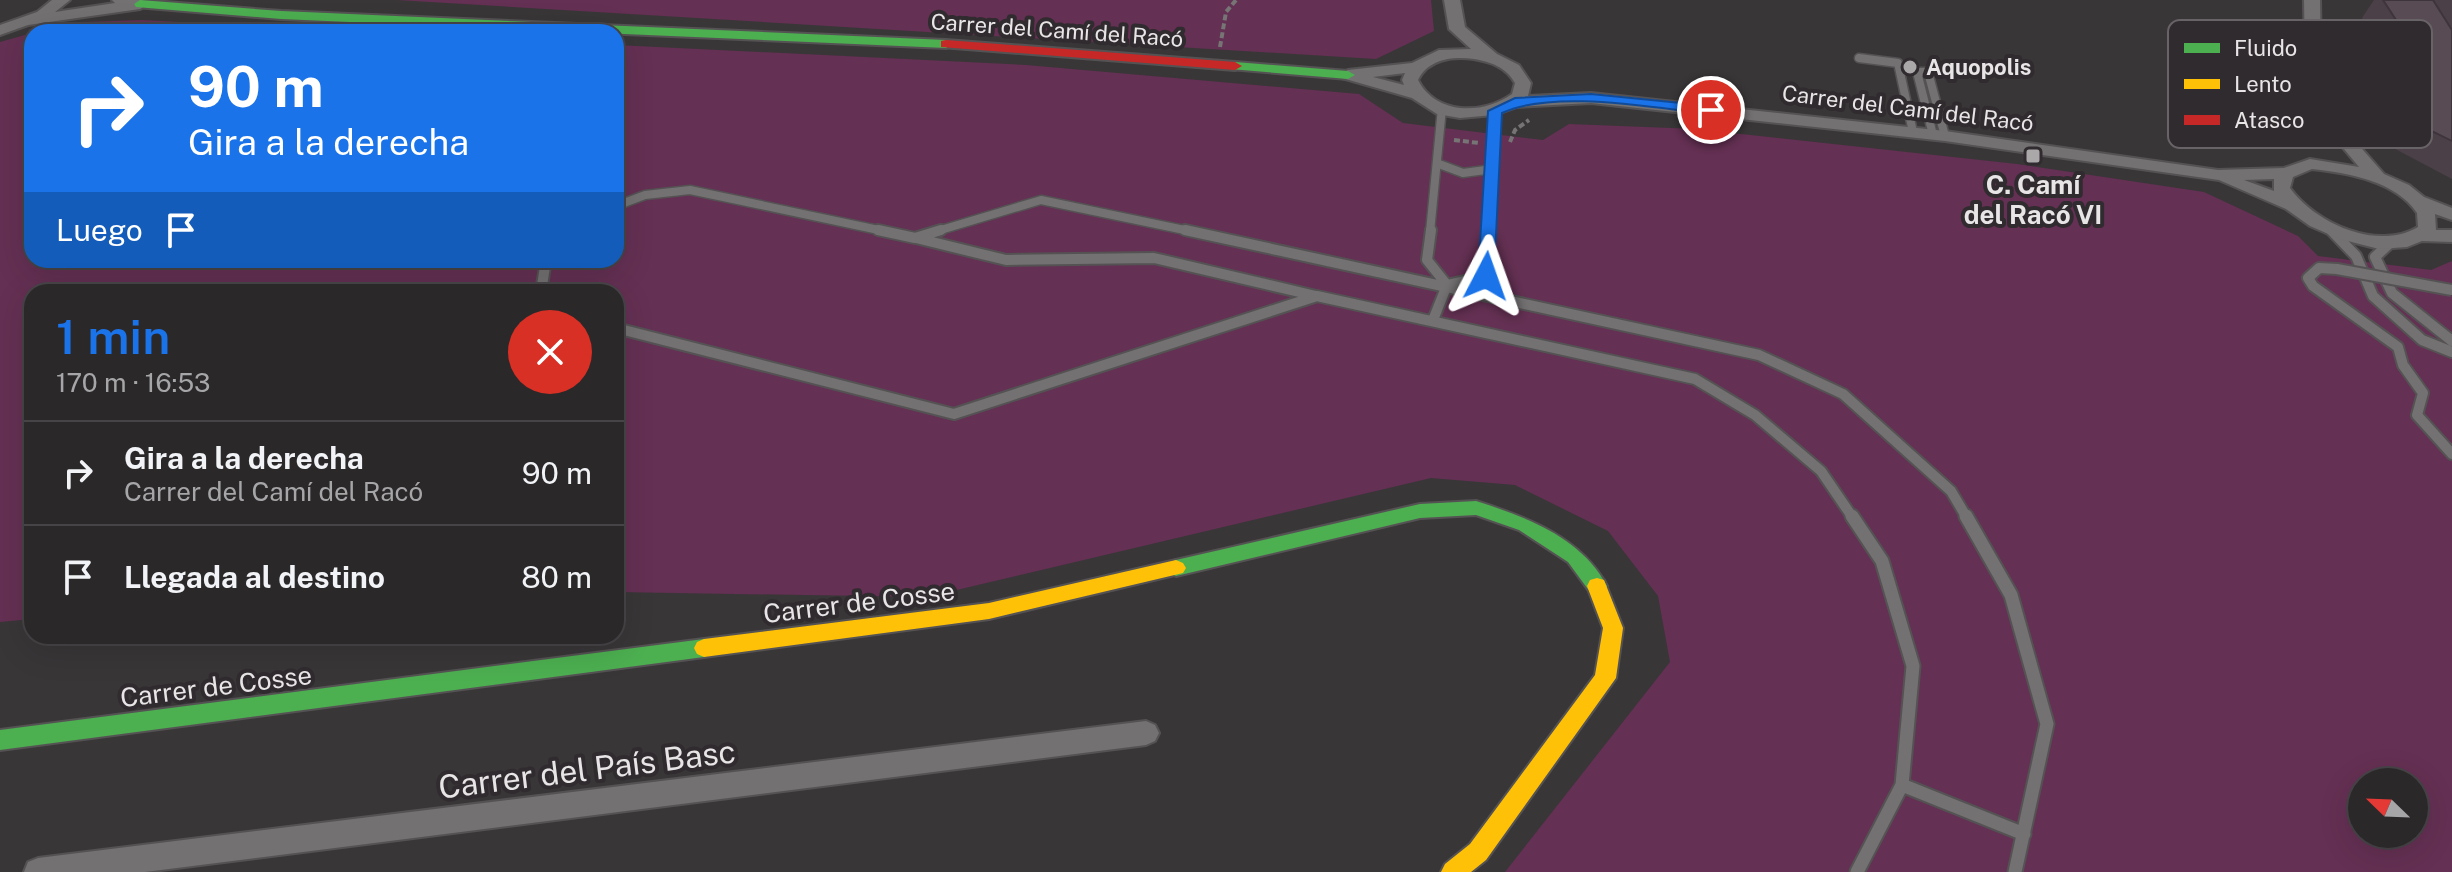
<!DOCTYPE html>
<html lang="es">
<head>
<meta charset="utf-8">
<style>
  :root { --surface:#2b282a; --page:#373436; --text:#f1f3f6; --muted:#a6a6a8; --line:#474447; --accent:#1a73e8 }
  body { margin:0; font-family:"Public Sans",sans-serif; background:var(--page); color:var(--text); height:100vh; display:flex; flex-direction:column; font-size:30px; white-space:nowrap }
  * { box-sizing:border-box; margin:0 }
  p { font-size:26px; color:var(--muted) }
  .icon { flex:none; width:44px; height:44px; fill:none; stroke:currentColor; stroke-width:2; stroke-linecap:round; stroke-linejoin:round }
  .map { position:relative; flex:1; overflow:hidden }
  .drawer { position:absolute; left:24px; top:284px; width:600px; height:360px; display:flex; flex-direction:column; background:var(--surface); border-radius:24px; box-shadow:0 8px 32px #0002,0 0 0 2px var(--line) }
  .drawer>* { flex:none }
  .guide { position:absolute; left:24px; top:24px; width:600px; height:244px; border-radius:24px; box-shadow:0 8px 32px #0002,0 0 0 2px var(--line); background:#1a73e8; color:#fff; overflow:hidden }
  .needle { width:52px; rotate:293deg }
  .fabs { position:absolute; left:2348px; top:768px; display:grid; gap:16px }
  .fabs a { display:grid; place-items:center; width:80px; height:80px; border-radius:50%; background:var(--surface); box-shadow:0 8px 32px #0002,0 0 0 2px var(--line); font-size:40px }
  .pin { position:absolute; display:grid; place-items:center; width:68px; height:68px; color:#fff; margin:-34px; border:4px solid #fff; border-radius:50%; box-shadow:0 2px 8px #0007 }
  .me { position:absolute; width:88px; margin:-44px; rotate:4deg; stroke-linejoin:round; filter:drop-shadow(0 0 6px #0008) }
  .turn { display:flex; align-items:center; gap:28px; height:168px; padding:0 32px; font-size:36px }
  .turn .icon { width:104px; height:104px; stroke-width:2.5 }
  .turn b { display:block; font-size:56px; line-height:68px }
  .then { display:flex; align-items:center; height:76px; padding:0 32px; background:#0003; gap:16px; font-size:30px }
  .round { display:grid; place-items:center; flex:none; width:84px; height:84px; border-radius:42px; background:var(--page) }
  .head { display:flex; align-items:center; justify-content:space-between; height:136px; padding:0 32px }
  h1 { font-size:48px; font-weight:600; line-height:60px; color:var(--accent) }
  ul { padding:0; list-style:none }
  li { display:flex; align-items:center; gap:24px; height:104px; padding:0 32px; border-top:2px solid var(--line) }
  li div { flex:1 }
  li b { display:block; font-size:30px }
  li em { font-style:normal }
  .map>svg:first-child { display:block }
</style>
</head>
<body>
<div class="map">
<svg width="2452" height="872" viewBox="0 0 2452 872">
  <rect width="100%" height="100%" fill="#393638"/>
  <!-- green -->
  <path fill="#643053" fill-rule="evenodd" d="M397,0h1034l3,31 -58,28z
    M142,20l229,12h-337l50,-10z
    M32,33v227h584v-215l410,20 333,29 44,29 140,17 26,-16 127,5 321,35 187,28 94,44 20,20 113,14 21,-9v611h-947l165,-210 -12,-66 -50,-65 -93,-46 -84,-7 -504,119 -311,-5v-300h-584v327l-32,3v-580zM2362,782h52v52h-52z"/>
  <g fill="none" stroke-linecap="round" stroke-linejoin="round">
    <defs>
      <path id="lane-far2" d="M1859,58l39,5 15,69
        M1933,135l-16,-63h11l17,64
        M1439,164l24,9 30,-4
        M616,206l29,-11 45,-5 198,42
        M934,232l107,-32 153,32
        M1430,232l12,-124
        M1488,232l7,-121"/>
      <path id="lane-far1" d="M878,230l37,8 26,-8
        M1185,230l574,125 84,39 108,97 16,27
        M1431,230l-4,30 20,25 39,-9 3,-46
        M2331,230l25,26 17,40 49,44 30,12
        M916,238l90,22 148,-2 162,38
        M2391,242l-16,15 17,36 60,48
        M2337,269l-18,-1 -11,10 5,8 85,61 5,18 20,28 -6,22 35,39
        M541,292l5,-32
        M1433,320l14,-35
        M616,328l338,86 363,-118 378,83 60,36 66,56 32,47"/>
      <path id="lane" d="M1852,516l30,45 31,105 -11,119 -45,87
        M1966,516l45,79 36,129 -32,148
        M1902,785l122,49"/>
      <path id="street" d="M52,0h18l-15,12 60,-9 -3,-3h30l6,4 -8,5 -112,16 -28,10v-10l37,-13z
        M1444,0h16l5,27 32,27 22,11 12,18 -3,13 63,-3 354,38 273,39 66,-2 26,-9 49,8 -20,-24 -34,-84 -1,-59h16l1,59 35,83 28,32 25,11 15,12 28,11v12l-17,-6 1,16h16v12l-30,-1 -15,6 -28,2 -39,-10 -30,-13 -24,-17 -67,-29 -274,-39 -354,-38 -75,4 -22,8 -34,3 -23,-4 -25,-16 -70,-20 -2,-3 8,-5 64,-7 27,-13 32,-1 -22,-20zM1474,59c17,3 32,8 41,24l-3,11c-29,21 -76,21 -94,-14 10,-21 35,-24 56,-21zM1405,73l-3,7 2,5 -31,-8zM2312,169c36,4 84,12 105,44l1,14c-40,24 -102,-3 -128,-39l3,-11zM2274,179v12l-30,-11z
        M1146,721l9,4 4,8 -4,8 -9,4 -1001,127h-121l4,-10 10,-4z"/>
      <path id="fast" d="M140,0l141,11 665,29 6,4 -6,4 -665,-29 -145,-12 -2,-3z
        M1235,62l113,9 7,4 -7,4 -118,-10v-6z
        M1476,501c50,16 105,36 131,85l-3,6 -7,2 -7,-2 -22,-30 -49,-32 -43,-15 -56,3 -244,58 -7,-3 -3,-5 3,-5 7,-3 244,-56z
        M704,639l7,3 3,6 -3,6 -7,3 -704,93v-20z"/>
      <path id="slow" d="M1176,560l7,3 3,5 -3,5 -194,46 -285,38 -7,-3 -3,-6 3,-6 7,-3 285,-36z
        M1597,578l7,2 19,48 -7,50 -130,182 -15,12h-30l4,-8 25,-20 125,-169 8,-47 -16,-42 3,-6z"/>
      <path id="jam" d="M946,40l289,22 7,4 -7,4 -294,-23v-6z"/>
    </defs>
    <!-- lane-far2 casing -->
    <use href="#lane-far2" stroke="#555254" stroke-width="11"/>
    <!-- lane-far1 casing -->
    <use href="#lane-far1" stroke="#555254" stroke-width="14"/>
    <!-- lane casing -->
    <use href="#lane" stroke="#555254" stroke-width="17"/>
    <!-- street casing -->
    <use href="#street" stroke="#555254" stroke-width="4"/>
    <!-- fast casing -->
    <use href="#fast" stroke="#555254" stroke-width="4"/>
    <!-- slow casing -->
    <use href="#slow" stroke="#555254" stroke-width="4"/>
    <!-- jam casing -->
    <use href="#jam" stroke="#555254" stroke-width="4"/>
    <!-- path -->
    <path stroke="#767475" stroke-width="4" stroke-dasharray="6 3" stroke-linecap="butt" d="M1220,47l6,-35 10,-12
      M2338,71l38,6
      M1454,140l25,3
      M1510,142l5,-12 14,-10"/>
    <!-- lane-far2 -->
    <use href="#lane-far2" stroke="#737172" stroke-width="8"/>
    <!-- lane-far1 -->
    <use href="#lane-far1" stroke="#737172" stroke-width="10"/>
    <!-- lane -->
    <use href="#lane" stroke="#737172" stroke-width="13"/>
    <!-- street -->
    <use href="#street" fill="#737172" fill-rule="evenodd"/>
    <!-- fast -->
    <use href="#fast" fill="#4caf50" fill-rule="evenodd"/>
    <!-- slow -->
    <use href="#slow" fill="#ffc107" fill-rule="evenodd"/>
    <!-- jam -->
    <use href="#jam" fill="#c62828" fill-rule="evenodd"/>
    <defs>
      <path id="lane-bridge" d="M2337,269l115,21"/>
    </defs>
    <!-- lane-bridge casing -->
    <use href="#lane-bridge" stroke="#555254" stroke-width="14" stroke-linecap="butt"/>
    <!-- lane-bridge -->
    <use href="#lane-bridge" stroke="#737172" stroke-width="10"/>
  </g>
  <!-- wall -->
  <path fill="#4c4048" d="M2374,0h78v179l-66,-35 -19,-60 7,-11 -14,-27 10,-15 -8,-13z"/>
  <!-- building -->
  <path fill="#584b54" stroke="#3e343b" stroke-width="2" d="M2383,0h50l19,30v111l-47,-23 -20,-60 15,3 -23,-41 21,3z"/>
  <!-- route -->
  <path fill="#1a73e8" stroke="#114b97" stroke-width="2" d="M1591,94l120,12 7,4 -7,4c-58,-6 -157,-25 -209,-1l-8,163 -8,5 -6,-1 -2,-4 10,-165 27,-13z"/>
  <!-- markers -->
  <g fill="#aba8aa" stroke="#302b2e" stroke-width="3">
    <circle cx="1910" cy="67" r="8"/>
    <rect x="2025" y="148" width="16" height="16" rx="4"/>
  </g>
  <g text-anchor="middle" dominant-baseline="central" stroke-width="8" stroke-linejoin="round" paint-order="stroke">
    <!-- far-street labels -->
    <g font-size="22" fill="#e8e5e7" stroke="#302b2e">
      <text transform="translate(1057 30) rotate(4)">Carrer del Camí del Racó</text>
      <text transform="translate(1908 108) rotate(7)">Carrer del Camí del Racó</text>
    </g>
    <!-- far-poi labels -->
    <g font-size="22" font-weight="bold" fill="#e8e5e7" stroke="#302b2e" text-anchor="start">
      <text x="1926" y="67">Aquopolis</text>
    </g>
    <!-- poi labels -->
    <g font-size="26" font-weight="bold" fill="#e8e5e7" stroke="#302b2e">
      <text x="2033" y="184">C. Camí<tspan x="2033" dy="30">del Racó VI</tspan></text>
    </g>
    <!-- street labels -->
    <g font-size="26" fill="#e8e5e7" stroke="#302b2e">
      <text transform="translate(859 602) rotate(-7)">Carrer de Cosse</text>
      <text transform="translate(216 686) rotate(-7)">Carrer de Cosse</text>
    </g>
    <!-- near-street labels -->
    <g font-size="32" fill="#e8e5e7" stroke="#302b2e">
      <text transform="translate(587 769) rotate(-7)">Carrer del País Basc</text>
    </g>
  </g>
  <!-- legend -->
  <rect x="2168" y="20" width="264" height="128" rx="12" fill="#302b2e" stroke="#676366" stroke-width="2"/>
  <rect x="2184" y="43" width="36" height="10" fill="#4caf50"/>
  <rect x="2184" y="79" width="36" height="10" fill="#ffc107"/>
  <rect x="2184" y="115" width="36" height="10" fill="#c62828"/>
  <g font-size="22" fill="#e8e5e7">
    <text x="2234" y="56">Fluido</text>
    <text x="2234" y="92">Lento</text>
    <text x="2234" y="128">Atasco</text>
  </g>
</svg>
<div class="fabs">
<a><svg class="needle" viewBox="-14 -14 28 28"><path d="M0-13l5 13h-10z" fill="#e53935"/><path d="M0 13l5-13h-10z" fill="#a6a6a8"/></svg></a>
</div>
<div class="pin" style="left:1711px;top:110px;background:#d93025"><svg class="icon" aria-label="arrive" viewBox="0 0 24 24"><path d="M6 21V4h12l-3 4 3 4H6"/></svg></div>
<svg class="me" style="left:1486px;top:276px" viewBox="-20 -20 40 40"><path d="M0-17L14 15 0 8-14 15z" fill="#1a73e8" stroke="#fff" stroke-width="4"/></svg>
<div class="guide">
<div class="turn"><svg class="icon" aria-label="right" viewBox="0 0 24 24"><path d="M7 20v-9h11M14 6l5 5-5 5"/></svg><div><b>90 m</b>Gira a la derecha</div></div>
<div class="then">Luego<svg class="icon" aria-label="arrive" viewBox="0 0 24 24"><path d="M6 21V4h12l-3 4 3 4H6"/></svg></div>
</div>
<section class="drawer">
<div class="head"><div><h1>1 min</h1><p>170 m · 16:53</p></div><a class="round" style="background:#d93025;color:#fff"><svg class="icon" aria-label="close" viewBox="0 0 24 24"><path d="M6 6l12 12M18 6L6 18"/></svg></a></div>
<ul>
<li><svg class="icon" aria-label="right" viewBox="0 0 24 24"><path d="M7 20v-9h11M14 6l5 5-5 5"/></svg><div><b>Gira a la derecha</b><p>Carrer del Camí del Racó</p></div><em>90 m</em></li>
<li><svg class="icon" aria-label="arrive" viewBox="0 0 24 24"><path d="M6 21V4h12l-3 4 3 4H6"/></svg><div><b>Llegada al destino</b></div><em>80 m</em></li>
</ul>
</section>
</div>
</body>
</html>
